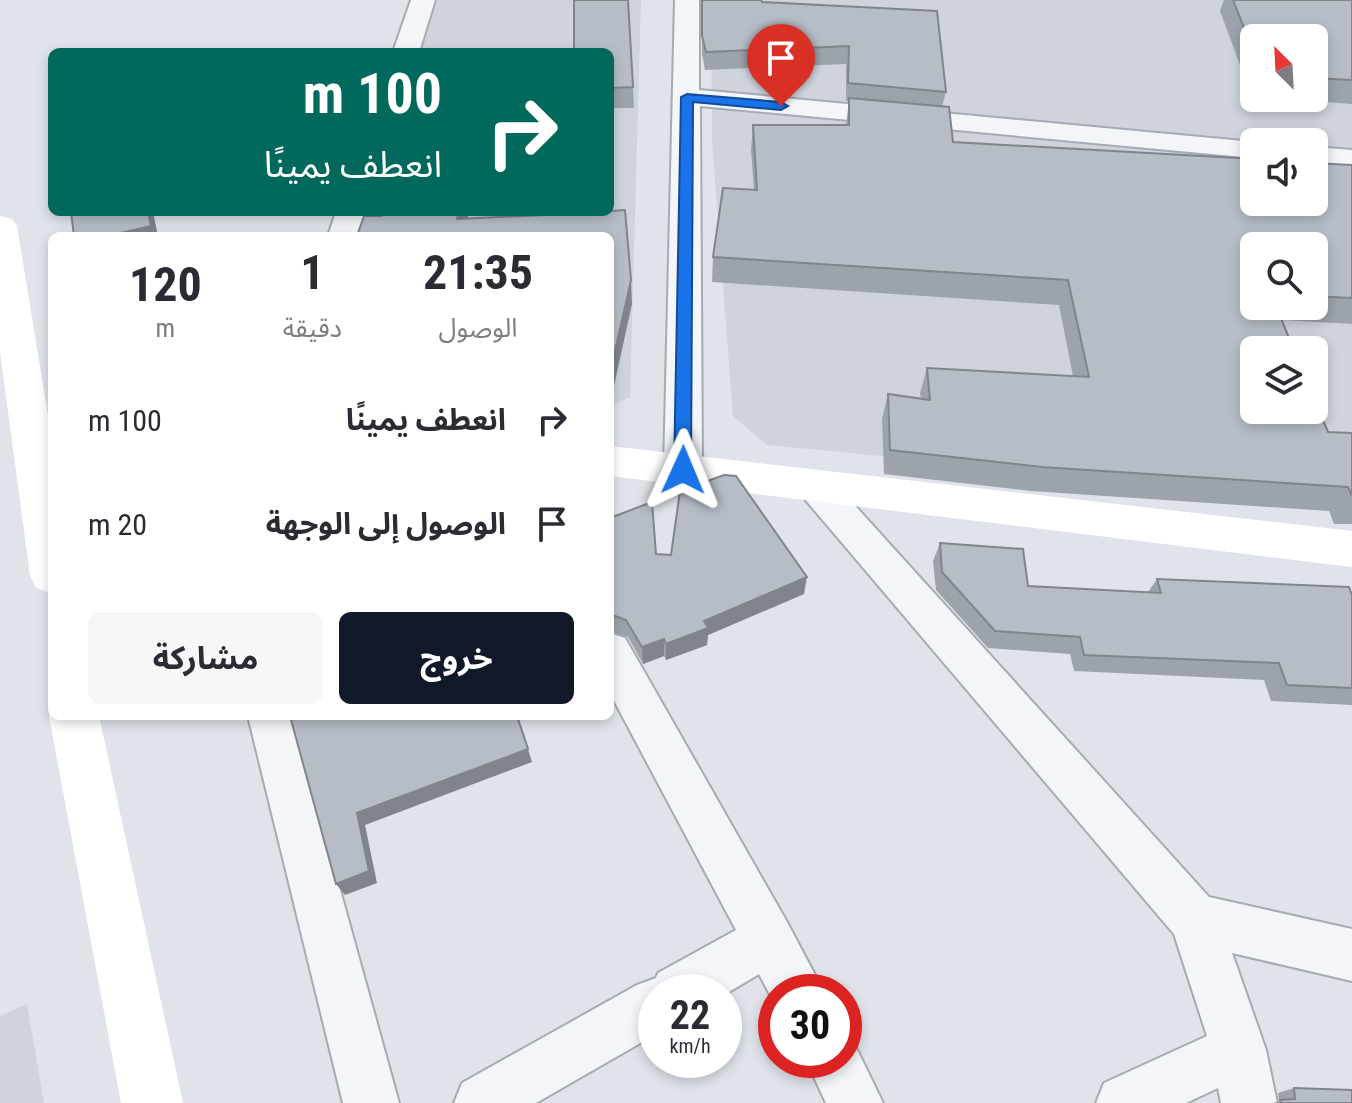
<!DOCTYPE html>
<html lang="ar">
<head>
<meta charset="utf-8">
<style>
  :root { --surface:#fff; --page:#f7f7f7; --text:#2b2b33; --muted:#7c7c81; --accent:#111827 }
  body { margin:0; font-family:"Roboto Condensed","Noto Sans Arabic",sans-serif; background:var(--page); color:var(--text); direction:rtl; height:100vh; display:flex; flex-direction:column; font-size:30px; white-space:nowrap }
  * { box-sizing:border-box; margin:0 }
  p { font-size:26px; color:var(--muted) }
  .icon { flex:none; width:44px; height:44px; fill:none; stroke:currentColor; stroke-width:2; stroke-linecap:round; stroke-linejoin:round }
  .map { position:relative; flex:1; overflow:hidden; direction:ltr }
  .panel { position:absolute; left:48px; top:232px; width:566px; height:488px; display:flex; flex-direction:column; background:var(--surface); border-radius:12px; box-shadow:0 4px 12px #0003; direction:rtl }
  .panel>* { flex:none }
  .banner { position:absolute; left:48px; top:48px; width:566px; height:168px; border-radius:12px; box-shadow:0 4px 12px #0003; direction:rtl; background:#00695c; color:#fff; overflow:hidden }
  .needle { width:52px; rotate:336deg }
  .controls { position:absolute; left:1240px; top:24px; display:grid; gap:16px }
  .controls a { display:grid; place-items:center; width:88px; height:88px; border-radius:12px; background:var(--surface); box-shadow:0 4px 12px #0003; font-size:40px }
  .speed { position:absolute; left:638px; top:974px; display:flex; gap:16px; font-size:40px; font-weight:700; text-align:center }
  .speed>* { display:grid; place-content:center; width:104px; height:104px; border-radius:50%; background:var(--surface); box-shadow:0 4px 12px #0003; line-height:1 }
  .speed small { font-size:20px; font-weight:400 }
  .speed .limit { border:12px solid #d22; background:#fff; color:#111 }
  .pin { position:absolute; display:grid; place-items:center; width:68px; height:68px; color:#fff; margin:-82px -34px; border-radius:50% 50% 50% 0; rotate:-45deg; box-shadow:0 0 8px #0007 }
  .pin .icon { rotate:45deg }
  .me { position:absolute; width:88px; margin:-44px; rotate:1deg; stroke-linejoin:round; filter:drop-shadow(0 0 6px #0008) }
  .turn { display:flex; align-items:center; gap:28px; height:168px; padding:0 40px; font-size:36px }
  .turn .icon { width:104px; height:104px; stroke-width:2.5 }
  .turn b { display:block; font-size:56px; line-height:68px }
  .eta { display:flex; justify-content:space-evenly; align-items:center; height:136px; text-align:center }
  .eta b { font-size:48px; font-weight:700; line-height:56px }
  .primary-button { display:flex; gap:16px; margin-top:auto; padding:16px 40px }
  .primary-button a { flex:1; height:92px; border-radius:12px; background:var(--accent); color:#fff; font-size:32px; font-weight:700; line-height:92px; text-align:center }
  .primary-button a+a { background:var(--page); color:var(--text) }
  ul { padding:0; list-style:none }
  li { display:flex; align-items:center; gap:24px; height:104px; padding:0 40px }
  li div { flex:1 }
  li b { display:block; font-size:30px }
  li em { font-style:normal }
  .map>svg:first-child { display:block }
</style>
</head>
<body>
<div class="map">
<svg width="1352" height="1103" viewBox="0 0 1352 1103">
  <rect width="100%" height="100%" fill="#e0e4ea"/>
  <!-- built -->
  <path fill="#ced3dc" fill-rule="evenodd" d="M435,0h206l-11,397 -20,9v-170h-245l7,-24h238v-160h-191z
    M711,0h641v501l-585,-56 -34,-29 -21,-275zM1254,38h60v60h-60zM1254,142h60v60h-60zM1254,246h60v60h-60zM1254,350h60v60h-60z
    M27,1004l17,99h-44v-87z"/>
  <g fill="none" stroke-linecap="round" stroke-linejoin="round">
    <defs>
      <path id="street" d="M411,0h24l-16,52h-26z
        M675,0h24v90l555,52v16l-554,-52 2,364 -6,10 -13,4 -13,-4 -6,-10z
        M1314,147l38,3v18l-38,-5z
        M336,212h30l-8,24h-30z
        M817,473l13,5 379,419 143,32v52l-120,-28 34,97 11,53h-56l-3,-15 -32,15h-90l8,-20 103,-47 -33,-102 -370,-436 -6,-10 6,-10z
        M610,633l15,5 162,284 37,70h-48v14l-17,-32 -35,21v-3h-68v42l-120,69h-82l8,-20 175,-98 19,-7 2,-5 78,-43 -126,-237z
        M248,716h44l107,387h-56z
        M844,1037l9,4 30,62h-57l-20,-43h38z"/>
    </defs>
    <!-- street casing -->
    <use href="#street" stroke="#a5abb4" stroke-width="4"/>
    <!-- street -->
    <use href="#street" fill="#f3f5f8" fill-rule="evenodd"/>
    <!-- secondary -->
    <path fill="#fff" fill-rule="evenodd" d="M0,216l12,3 5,7 35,214v153l-16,-5 -6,-13 -30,-223z
      M610,446l742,85v36l-742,-91z
      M52,710v6h47l84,387h-62l-72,-387z"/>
  </g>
  <!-- wall -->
  <path fill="#9da3ab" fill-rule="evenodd" d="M702,0l60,2 184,90 -4,14 11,36 399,23v159l-70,-4 46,112 24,1v91h-18l-5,-13 -298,-20 -147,-17 -2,-55 6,-25 33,5 -1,-6 7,-25 146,8 -14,-71 -347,-23 1,-25 41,-67 -3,-40 2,-25h93l3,-24h-3v-37l-141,6 -3,-16zM1314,246v60h-60z
    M1224,0h128v104l-82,-6h44v-60h-60v59h-2l-32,-86z
    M610,52l23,35 1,21h-24z
    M610,518l46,36 148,40 -96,41 -1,10 -41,15 -2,-4 -21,8 -15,-27 -18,-6z
    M940,543l88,43 120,6 9,-13 195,16v110l-81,-4 -7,-21 -190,-9 -4,-17 -82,-6 -52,-58 -3,-29z
    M1294,1088l58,15h-79l6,-2 -1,-8z"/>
  <!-- shaded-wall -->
  <path fill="#80848b" d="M148,212h5l5,24h-51z
    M459,212h10l-6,24 -6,-17z
    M631,280l1,24 -22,100v-31z
    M807,577l-3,17 -96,41 -1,10 -41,15v-16l38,-23z
    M664,639v17l-21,8 -1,-17z
    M528,749l4,13 -167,63 12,58 -32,12 -9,-11 21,-71z"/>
  <!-- building -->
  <path fill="#b7bdc7" stroke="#80848b" stroke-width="2" d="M574,0h54l5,87 -23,1v-36h-36z
    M702,0h59l1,2 175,9 9,81 -98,-9 1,-37 -143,6 -4,-16z
    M1233,0h119v80l-38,-2v-40h-60v15z
    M849,98l100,9 4,35 301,17v43h60v-39l38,2v133l-38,-2v-50h-60v60h22l18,44h-40v60h60v-11l14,33 24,1v63l-4,-9 -306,-20 -152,-17 -2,-56 42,6 -3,-32 162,9 -21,-97 -355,-23 10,-69 34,2 -4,-65h96z
    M625,210l6,70 -21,93v-137h-253l7,-20h18l2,-4h75l-2,7 153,-7v-1z
    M71,212h77l3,14 -44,10h-33z
    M724,475l12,1 71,101 -103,44 4,7 -42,16 -2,-5 -22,8 -16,-27 -16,-6v-96l42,-16 4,52 15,1 9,-64z
    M940,543l83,6 5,37 133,7 -4,-14 192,8 3,8v93l-65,-3 -8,-22 -195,-8 -4,-18 -85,-6 -53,-59z
    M290,716h227l11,33 -171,64 12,58 -33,13z
    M1294,1088l58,2v13h-71l-1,-3 15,-1z"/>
  <!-- route -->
  <path fill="#1a73e8" stroke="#114b97" stroke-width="2" d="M687,94l94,8 7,4 -7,4 -88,-8 -2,368 -8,7 -9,-7 7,-373z"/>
</svg>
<div class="controls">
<a><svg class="needle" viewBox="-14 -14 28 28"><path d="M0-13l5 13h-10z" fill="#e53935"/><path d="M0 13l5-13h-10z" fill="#7c7c81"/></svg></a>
<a><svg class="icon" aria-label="sound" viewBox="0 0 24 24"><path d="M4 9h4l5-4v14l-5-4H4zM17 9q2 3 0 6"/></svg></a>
<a><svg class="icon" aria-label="search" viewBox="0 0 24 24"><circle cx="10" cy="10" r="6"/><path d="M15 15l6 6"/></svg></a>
<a><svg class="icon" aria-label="layers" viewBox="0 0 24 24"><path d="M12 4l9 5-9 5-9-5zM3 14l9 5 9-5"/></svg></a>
</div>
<div class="speed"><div>22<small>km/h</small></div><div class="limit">30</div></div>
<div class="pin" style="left:781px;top:106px;background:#d93025"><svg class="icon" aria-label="arrive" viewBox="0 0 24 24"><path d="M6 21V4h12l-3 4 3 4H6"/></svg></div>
<svg class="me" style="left:683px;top:470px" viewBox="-20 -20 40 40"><path d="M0-17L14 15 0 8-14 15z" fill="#1a73e8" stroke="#fff" stroke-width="4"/></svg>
<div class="banner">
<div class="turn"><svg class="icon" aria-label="right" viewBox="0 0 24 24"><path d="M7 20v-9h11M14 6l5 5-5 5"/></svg><div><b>100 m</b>انعطف يمينًا</div></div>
</div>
<section class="panel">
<div class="eta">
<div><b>21:35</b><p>الوصول</p></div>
<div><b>1</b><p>دقيقة</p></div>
<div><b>120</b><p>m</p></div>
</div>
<ul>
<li><svg class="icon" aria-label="right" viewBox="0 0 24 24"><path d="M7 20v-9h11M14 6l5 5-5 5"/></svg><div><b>انعطف يمينًا</b></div><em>100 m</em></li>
<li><svg class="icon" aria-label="arrive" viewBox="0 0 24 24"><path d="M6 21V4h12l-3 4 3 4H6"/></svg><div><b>الوصول إلى الوجهة</b></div><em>20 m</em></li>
</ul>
<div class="primary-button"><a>خروج</a><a>مشاركة</a></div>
</section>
</div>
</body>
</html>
